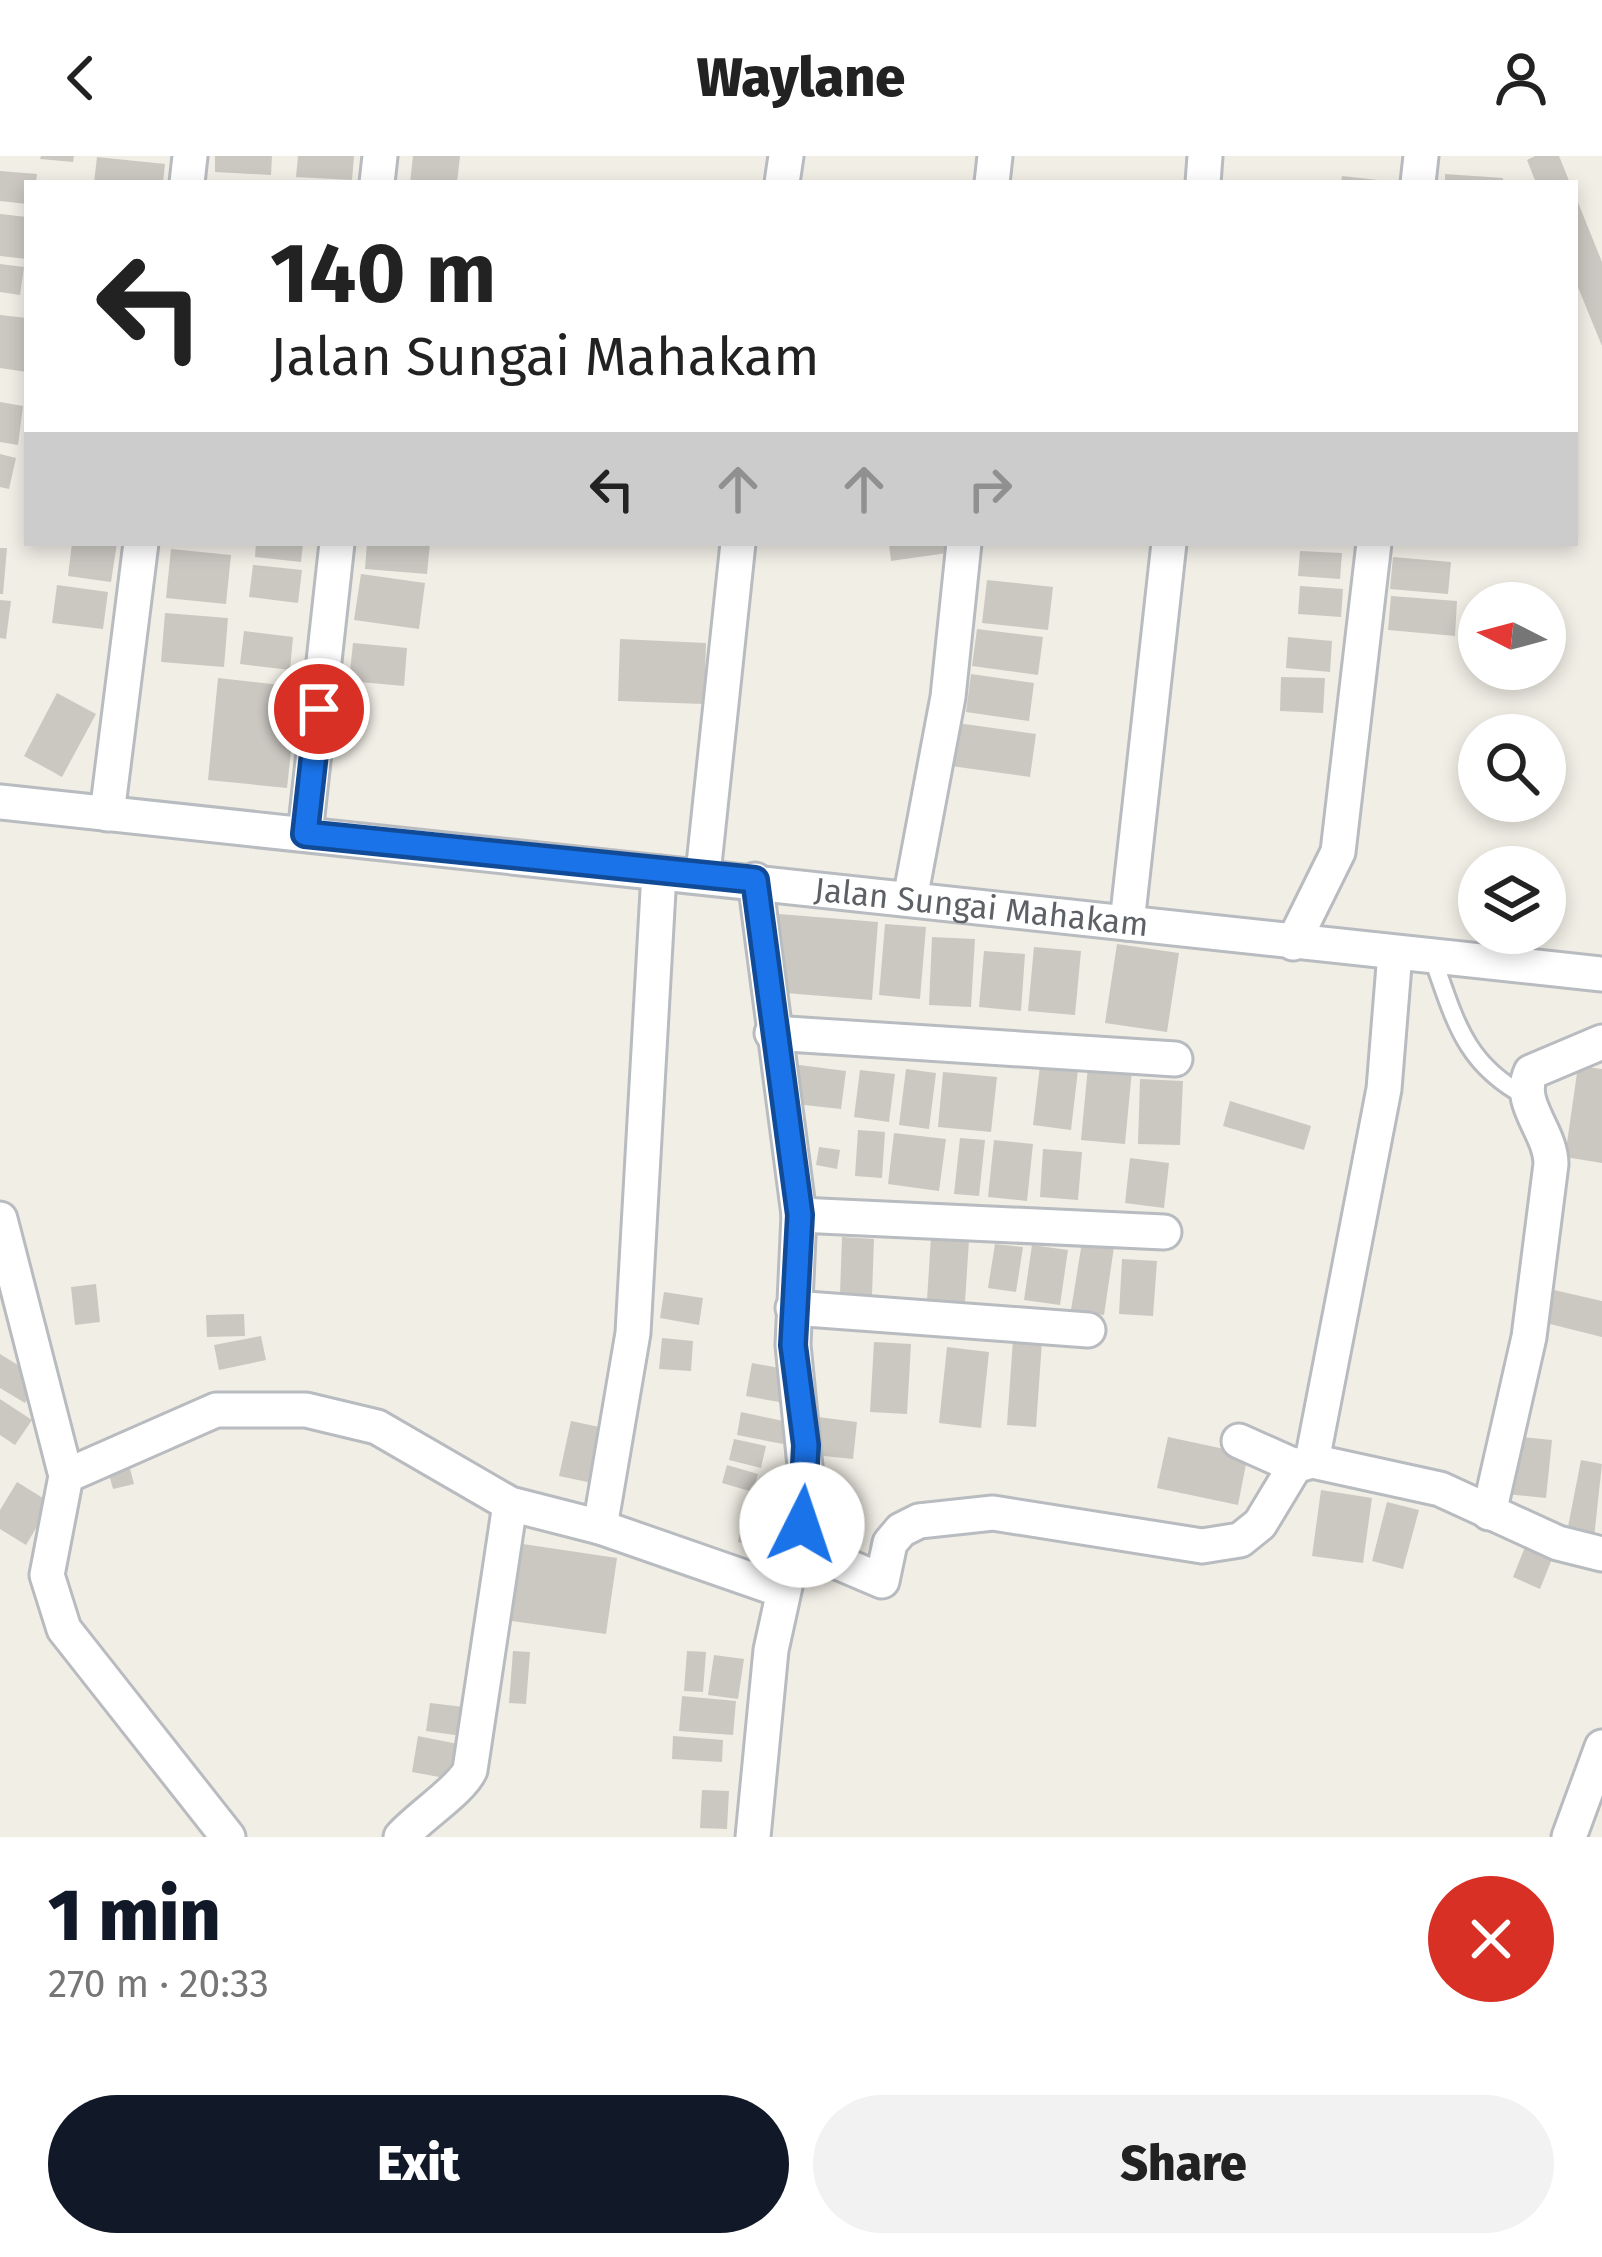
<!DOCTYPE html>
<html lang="en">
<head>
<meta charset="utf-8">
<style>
  :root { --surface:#fff; --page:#f2f2f2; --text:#222; --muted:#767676; --accent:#111827 }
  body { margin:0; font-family:"Fira Sans",sans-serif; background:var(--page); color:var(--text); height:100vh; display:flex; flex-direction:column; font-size:45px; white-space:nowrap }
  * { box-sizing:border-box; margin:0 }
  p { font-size:39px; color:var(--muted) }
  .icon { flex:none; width:66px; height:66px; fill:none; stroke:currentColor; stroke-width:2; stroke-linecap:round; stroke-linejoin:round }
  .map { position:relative; height:1681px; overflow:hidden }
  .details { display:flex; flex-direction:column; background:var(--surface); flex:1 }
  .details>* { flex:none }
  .hud { position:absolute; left:24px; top:24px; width:1554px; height:366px; border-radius:0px; box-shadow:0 6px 18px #0003; background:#fff; color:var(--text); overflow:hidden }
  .needle { width:78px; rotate:276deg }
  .fabs { position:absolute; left:1458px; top:426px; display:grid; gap:24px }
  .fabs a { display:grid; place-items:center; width:108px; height:108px; border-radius:50%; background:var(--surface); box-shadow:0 6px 18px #0003; font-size:60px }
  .pin { position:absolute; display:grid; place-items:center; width:102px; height:102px; color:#fff; margin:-51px; border:6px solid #fff; border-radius:50%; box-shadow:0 3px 12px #0007 }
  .me { position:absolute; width:132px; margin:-66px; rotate:4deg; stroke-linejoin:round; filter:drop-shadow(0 0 9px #0008) }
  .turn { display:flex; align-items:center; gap:42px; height:252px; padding:0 48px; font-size:54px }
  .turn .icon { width:156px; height:156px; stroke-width:2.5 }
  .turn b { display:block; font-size:84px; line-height:102px }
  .lanes { display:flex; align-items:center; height:114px; padding:0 48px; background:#0003; justify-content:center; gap:60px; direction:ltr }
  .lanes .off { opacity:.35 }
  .round { display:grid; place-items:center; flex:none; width:126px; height:126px; border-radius:63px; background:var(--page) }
  .overview { display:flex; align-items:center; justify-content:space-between; height:204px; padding:0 48px }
  h1 { font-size:72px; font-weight:800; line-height:90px; color:var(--accent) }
  .button { display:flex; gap:24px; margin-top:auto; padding:24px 48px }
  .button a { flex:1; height:138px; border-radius:72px; background:var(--accent); color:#fff; font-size:48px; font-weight:800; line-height:138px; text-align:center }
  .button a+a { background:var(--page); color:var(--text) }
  header { display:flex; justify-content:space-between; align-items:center; height:156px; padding:0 48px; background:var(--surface); font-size:54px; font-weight:800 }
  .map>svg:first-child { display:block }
</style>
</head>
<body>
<header><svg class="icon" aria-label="back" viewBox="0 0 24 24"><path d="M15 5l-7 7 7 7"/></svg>Waylane<svg class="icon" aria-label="person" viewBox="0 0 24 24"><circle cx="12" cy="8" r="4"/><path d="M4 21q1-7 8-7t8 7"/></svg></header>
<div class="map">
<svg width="1602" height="1681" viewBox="0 0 1602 1681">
  <rect width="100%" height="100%" fill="#f0eee5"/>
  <!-- building -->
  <path fill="#cbc8c2" d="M41,0h33l-1,6 -33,-3z
    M215,0h57l-1,19 -56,-3z
    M298,0h56l-2,24 -56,-3z
    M413,0h47l-3,27h-47z
    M1535,0h24l11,27h-34l-9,-23z
    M97,1l68,7 -2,19h-69z
    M0,15l37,3 -1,9h-9v21l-27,-3z
    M1445,18l58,4v5h-58z
    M1342,20l36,4v3h-37z
    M1575,39l27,67v84l-27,-66z
    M0,58l27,3v42l-27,-3z
    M0,108l24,3 -4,28 -20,-3z
    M0,159l27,3v54l-27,-4z
    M0,246l23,4 -5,39 -18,-3z
    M0,298l16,4 -7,31 -9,-2z
    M72,387h45l-6,39 -43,-6z
    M256,387h47l-2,19 -46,-5z
    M367,387h63l-3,31 -62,-5z
    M889,387h57l1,10 -56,8z
    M0,392h7l-4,46h-3z
    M171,393l60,6 -5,49 -60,-6z
    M1300,395l42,2 -2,26 -42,-3z
    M1393,401l58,5 -3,32 -58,-5z
    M253,409l49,5 -4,33 -49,-6z
    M361,418l64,9 -6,46 -65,-9z
    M987,424l66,7 -5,43 -66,-7z
    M57,429l51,7 -5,37 -51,-6z
    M1300,430l43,3 -2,28 -43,-3z
    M1391,440l66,5 -2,35 -67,-6z
    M0,444l11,1 -5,38 -6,-1z
    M165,457l63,5 -4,49 -63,-5z
    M977,473l66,8 -5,38 -66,-9z
    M244,475l49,6 -3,33 -50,-6z
    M1288,481l44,4 -2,31 -44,-4z
    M620,483l86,4 -2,61 -86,-3z
    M353,487l54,5 -3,38 -55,-5z
    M971,518l63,9 -5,38 -63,-9z
    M1281,521l44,1 -2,35 -43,-2z
    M218,522l80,9 -11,101 -79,-8z
    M57,537l39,21 -34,63 -38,-21z
    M957,567l79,11 -6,43 -79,-11z
    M779,758l99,8 -6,78 -99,-8z
    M885,768l41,3 -6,72 -41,-4z
    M932,781l43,2 -4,68 -42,-2z
    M1117,788l62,9 -12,79 -62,-9z
    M1034,791l47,4 -6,64 -47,-4z
    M984,795l41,3 -4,57 -42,-4z
    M799,909l47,6 -5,38 -46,-5z
    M1040,910l38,4 -7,60 -38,-5z
    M1088,910l44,4 -7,74 -44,-4z
    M1578,910l24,3v94l-37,-6z
    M906,913l30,4 -7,56 -30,-4z
    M860,914l35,4 -6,48 -35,-5z
    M943,916l54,5 -6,55 -53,-5z
    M1140,923l43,2 -3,64 -42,-1z
    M1230,945l81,25 -7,24 -81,-24z
    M858,974l27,2 -3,46 -27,-2z
    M894,977l52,6 -7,52 -51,-7z
    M960,982l25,2 -6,56 -25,-2z
    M994,984l39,4 -6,57 -39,-4z
    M819,991l21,3 -3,19 -21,-4z
    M1043,993l39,3 -4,48 -38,-3z
    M1130,1002l39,5 -5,45 -39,-5z
    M842,1081l32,2 -2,56 -32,-1z
    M931,1081l38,3 -4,62 -38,-2z
    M1082,1086l32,5 -10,68 -33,-5z
    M995,1088l28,3 -7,45 -28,-4z
    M1032,1089l36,5 -8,55 -36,-5z
    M1122,1103l35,2 -4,55 -34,-2z
    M96,1128l4,38 -25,3 -4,-38z
    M1554,1134l48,11v36l-56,-14z
    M664,1136l39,6 -4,27 -39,-7z
    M244,1158l1,22 -38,1 -1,-22z
    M261,1180l5,24 -47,10 -5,-25z
    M662,1182l31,3 -2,30 -32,-2z
    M1013,1183l29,2 -6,86 -29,-2z
    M874,1186l37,2 -4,70 -37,-2z
    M947,1191l42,5 -8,76 -42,-5z
    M0,1198l39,24 -14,25 -25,-15z
    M752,1207l33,6 -6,33 -33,-6z
    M0,1243l32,21 -17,25 -15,-10z
    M741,1256l47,10 -5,22 -46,-9z
    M818,1261l39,5 -4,37 -39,-4z
    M571,1265l33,7 -12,55 -33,-7z
    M1512,1280l40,4 -6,58 -40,-4z
    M1168,1281l80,17 -10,51 -81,-17z
    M734,1283l32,7 -5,22 -32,-8z
    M127,1301l7,27 -21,5 -7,-26z
    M1581,1304l21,4 -8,74 -27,-6z
    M727,1309l31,9 -5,18 -31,-9z
    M17,1326l34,21 -25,42 -26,-16v-19z
    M1321,1334l51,8 -9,65 -51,-7z
    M1387,1346l32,8 -16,59 -31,-8z
    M753,1351l29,9 -6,19 -29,-9z
    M741,1373l37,11 -3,12 -37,-10z
    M1527,1386l27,12 -14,35 -27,-12z
    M516,1387l101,15 -11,76 -101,-14z
    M513,1495l17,1 -4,52 -17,-1z
    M687,1495l19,1 -3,40 -19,-1z
    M714,1499l30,4 -6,40 -30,-4z
    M682,1540l54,5 -3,34 -54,-4z
    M430,1547l42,5 -3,29 -43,-6z
    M418,1580l50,10 -7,35 -49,-9z
    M673,1580l50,4 -1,22 -50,-3z
    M702,1634l27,1 -2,38 -27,-1z"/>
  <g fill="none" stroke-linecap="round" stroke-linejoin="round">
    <defs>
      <path id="service" d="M1432,800c23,64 32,108 95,141"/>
      <g id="minor">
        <path d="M187,27l3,-27"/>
        <path d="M377,27l3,-27"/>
        <path d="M782,27l4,-27"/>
        <path d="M992,27l3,-27"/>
        <path d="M1203,27l2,-27"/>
        <path d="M1418,27l3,-27"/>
        <path id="s1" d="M0,646l1602,172"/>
        <path d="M107,658l34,-271"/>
        <path d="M305,678l32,-291"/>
        <path d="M703,718l35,-331"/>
        <path d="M910,743l38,-202 16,-154"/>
        <path d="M1127,767l42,-380"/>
        <path d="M1293,787l45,-91 36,-309"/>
        <path d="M772,877l403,26"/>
        <path d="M799,1059l365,17"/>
        <path d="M0,1063l66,257 -19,99 17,54 164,208"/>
        <path d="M793,1152l295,22"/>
        <path d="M1239,1285l56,25"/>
        <path d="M1312,1305l72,-372 11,-136"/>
        <path d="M66,1320l150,-66h90l71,17 133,77 90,23 181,63"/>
        <path d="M1489,1357l40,-176 22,-173c0,-33 -35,-60 -20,-92l71,-30"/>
        <path d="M600,1371l33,-194 26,-460"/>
        <path d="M795,1388l87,37 8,-38 11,-13 18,-9 74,-8 209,33 38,-6 20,-16 35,-58 17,-5 128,28 118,54 44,11"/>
        <path d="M401,1681c19,-21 61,-48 69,-67l40,-266"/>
        <path d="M753,1681l18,-187 36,-164 -14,-141 6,-130 -44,-335"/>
        <path d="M1569,1681l33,-90"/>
      </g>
    </defs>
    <!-- service casing -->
    <use href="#service" stroke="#b8bbbf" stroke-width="22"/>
    <!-- minor casing -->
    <use href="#minor" stroke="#b8bbbf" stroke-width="39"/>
    <!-- service -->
    <use href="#service" stroke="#fff" stroke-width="16"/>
    <!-- minor -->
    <use href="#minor" stroke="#fff" stroke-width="33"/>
  </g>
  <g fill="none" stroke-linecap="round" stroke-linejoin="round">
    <defs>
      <path id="route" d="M319,553l-14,125 450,46 45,335 -7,130 13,100 -4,80"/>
    </defs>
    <!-- route casing -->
    <use href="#route" stroke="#114b97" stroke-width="30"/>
    <!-- route -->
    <use href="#route" stroke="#1a73e8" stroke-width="21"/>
  </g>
  <g text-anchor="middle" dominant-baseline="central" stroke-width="9" stroke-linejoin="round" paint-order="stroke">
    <!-- street labels -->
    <g font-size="33" fill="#5d6166" stroke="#fff">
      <text stroke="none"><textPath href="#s1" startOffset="987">Jalan Sungai Mahakam</textPath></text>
    </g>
  </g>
</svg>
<div class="fabs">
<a><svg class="needle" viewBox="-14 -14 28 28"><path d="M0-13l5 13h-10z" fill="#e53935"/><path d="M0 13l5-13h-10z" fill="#767676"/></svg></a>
<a><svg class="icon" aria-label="search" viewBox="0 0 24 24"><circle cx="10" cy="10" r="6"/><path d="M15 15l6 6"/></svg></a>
<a><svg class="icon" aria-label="layers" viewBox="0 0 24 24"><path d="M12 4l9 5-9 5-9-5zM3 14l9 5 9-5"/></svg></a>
</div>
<div class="pin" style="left:319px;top:553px;background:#d93025"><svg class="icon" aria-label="arrive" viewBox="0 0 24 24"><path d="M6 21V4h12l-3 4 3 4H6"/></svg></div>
<svg class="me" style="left:802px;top:1369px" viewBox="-20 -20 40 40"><circle r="19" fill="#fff"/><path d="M0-13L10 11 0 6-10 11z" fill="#1a73e8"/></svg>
<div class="hud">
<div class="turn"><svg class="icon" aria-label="left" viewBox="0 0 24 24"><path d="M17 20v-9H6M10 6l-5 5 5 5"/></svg><div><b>140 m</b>Jalan Sungai Mahakam</div></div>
<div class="lanes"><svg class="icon" aria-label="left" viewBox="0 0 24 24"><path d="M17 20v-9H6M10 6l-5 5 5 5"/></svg><svg class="icon off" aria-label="ahead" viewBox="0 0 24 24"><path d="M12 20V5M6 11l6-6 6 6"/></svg><svg class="icon off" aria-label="ahead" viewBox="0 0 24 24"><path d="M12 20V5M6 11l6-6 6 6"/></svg><svg class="icon off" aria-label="right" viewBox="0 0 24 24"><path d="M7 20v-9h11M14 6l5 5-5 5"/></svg></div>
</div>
</div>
<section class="details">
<div class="overview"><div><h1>1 min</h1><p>270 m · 20:33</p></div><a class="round" style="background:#d93025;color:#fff"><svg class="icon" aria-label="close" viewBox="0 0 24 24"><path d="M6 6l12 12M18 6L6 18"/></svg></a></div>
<div class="button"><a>Exit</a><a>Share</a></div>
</section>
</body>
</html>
